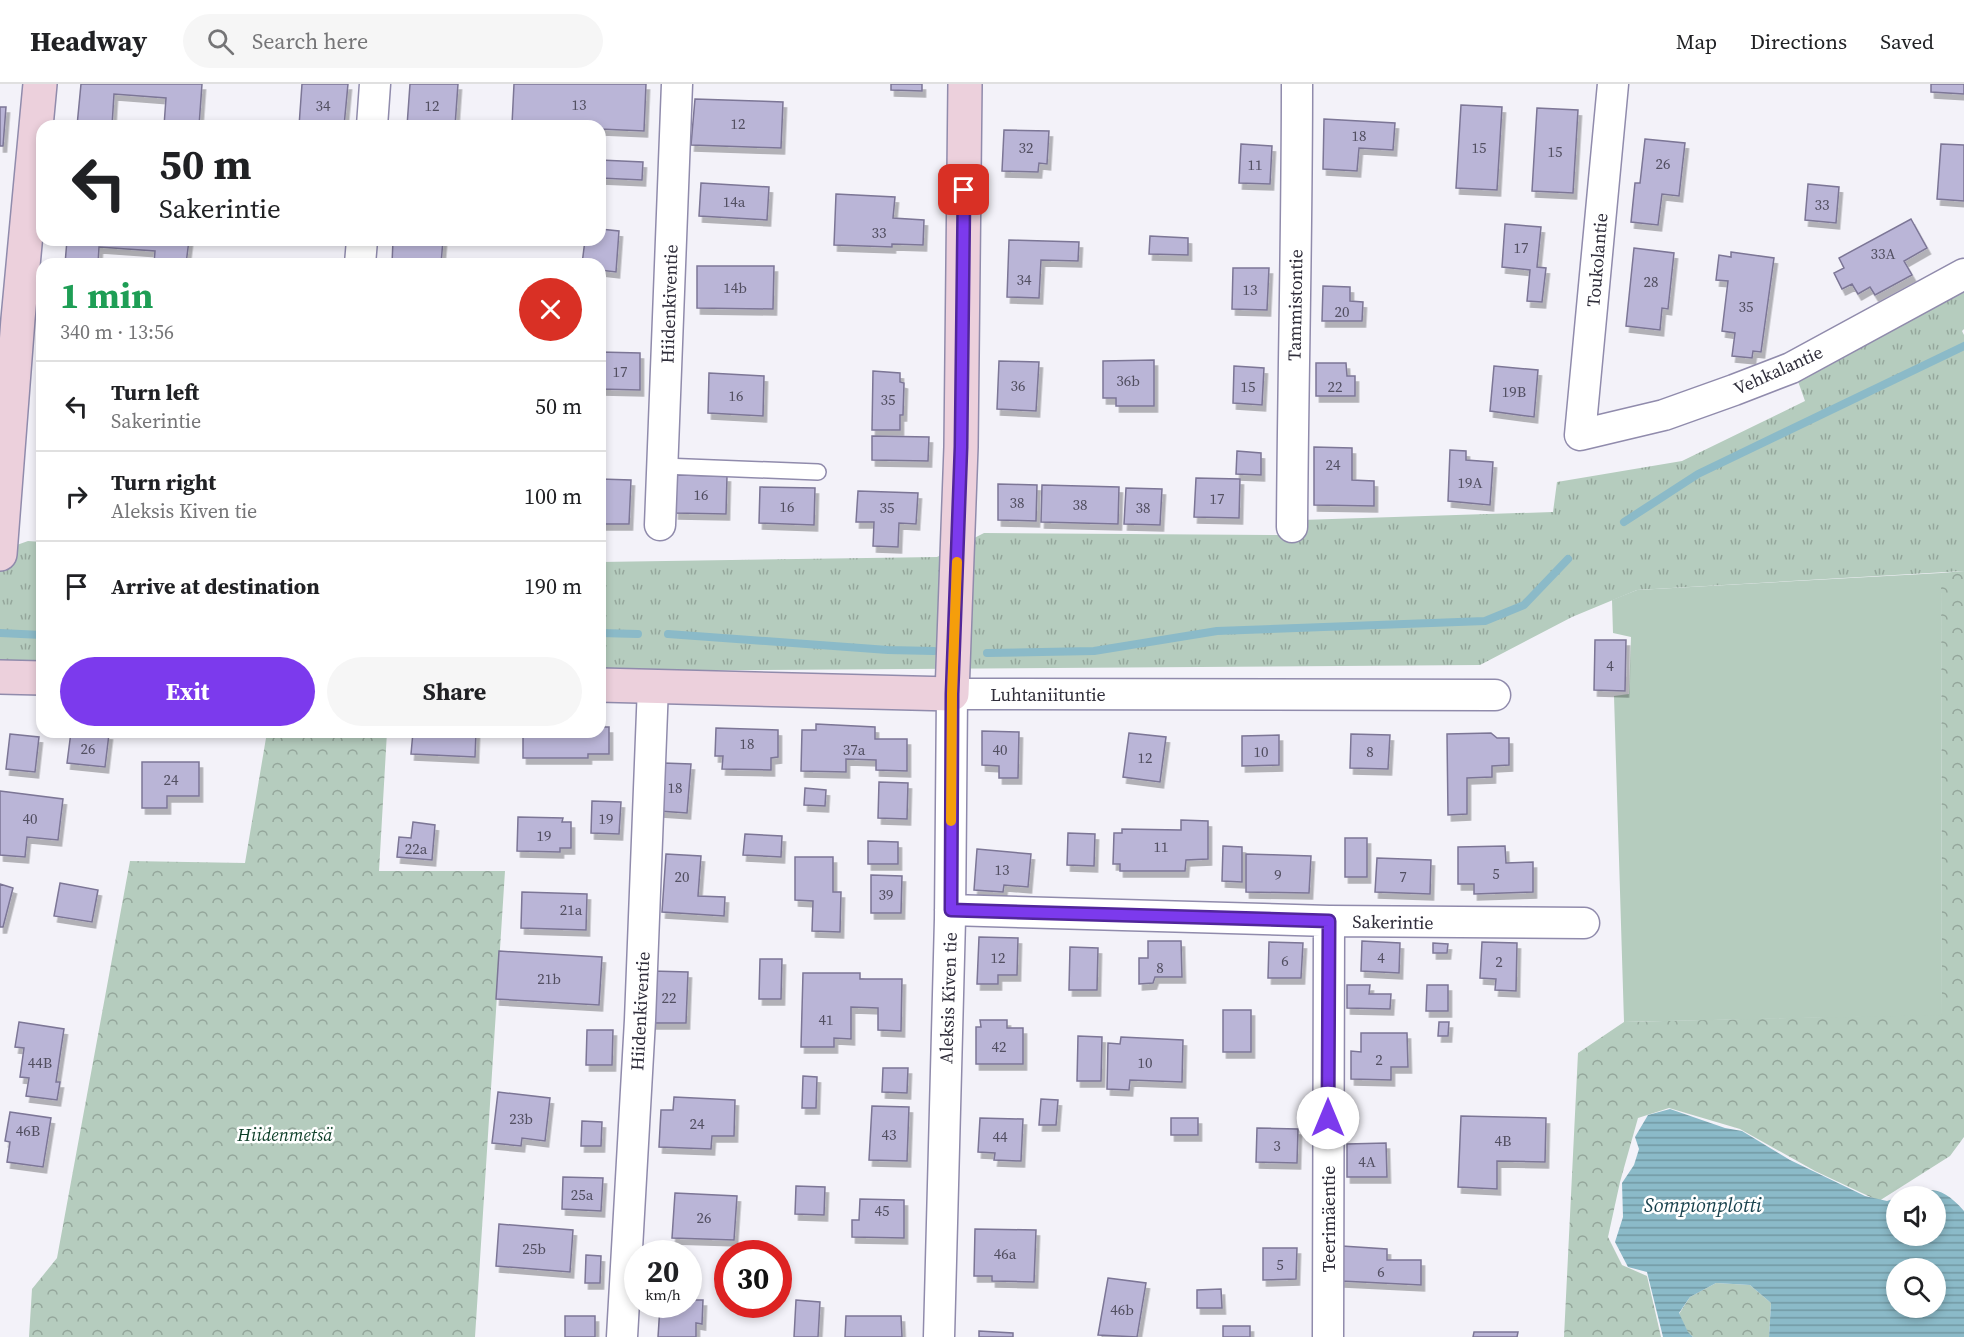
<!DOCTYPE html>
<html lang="en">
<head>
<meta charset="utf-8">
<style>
  :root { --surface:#fff; --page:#f6f6f6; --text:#202124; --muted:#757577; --line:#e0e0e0; --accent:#7c3aed }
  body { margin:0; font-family:"Source Serif 4",serif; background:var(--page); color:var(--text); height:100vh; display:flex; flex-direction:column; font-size:22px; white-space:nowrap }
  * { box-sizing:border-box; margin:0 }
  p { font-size:20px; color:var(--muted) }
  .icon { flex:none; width:33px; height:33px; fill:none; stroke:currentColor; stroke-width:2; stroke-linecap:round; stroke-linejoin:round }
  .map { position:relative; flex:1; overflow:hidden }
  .details { position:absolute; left:36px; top:174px; width:570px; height:480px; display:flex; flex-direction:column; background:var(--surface); border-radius:18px; box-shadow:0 3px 9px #0003 }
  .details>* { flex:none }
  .guide { position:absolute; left:36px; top:36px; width:570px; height:126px; border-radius:18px; box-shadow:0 3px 9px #0003; background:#fff; color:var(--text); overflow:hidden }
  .fabs { position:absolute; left:1886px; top:1102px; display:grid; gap:12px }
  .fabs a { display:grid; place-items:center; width:60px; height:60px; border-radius:50%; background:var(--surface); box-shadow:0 3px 9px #0003; font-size:30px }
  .speed { position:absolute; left:624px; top:1156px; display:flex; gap:12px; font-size:30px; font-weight:700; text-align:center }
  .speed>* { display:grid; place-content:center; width:78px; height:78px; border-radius:50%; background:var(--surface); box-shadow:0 3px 9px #0003; line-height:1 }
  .speed small { font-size:15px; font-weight:400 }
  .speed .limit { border:9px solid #d22; background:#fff; color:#111 }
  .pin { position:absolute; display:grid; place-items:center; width:51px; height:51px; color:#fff; margin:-26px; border-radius:12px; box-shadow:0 3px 9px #0006 }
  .me { position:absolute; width:66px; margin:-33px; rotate:0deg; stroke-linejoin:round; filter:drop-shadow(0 0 4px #0008) }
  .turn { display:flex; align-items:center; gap:21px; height:126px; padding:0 24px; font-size:27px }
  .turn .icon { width:78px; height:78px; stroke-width:2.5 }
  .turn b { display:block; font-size:42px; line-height:51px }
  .round { display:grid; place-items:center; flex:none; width:63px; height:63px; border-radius:32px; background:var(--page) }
  .head { display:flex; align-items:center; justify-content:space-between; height:102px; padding:0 24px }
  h1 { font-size:36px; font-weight:700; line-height:45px; color:#1e9e55 }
  .primary-button { display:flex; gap:12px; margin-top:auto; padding:12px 24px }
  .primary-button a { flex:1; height:69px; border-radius:36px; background:var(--accent); color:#fff; font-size:24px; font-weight:700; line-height:69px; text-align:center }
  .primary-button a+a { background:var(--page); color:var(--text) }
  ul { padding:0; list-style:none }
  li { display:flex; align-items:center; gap:18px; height:90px; padding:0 24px; border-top:2px solid var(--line) }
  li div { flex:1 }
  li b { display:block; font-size:22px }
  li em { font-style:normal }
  header { display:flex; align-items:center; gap:36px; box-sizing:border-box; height:84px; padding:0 30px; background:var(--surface); border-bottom:2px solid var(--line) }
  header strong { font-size:28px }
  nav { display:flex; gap:33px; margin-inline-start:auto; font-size:21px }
  .search { width:420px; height:54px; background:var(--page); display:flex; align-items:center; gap:15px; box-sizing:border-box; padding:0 21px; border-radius:33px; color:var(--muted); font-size:22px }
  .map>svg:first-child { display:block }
</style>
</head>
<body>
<header>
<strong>Headway</strong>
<div class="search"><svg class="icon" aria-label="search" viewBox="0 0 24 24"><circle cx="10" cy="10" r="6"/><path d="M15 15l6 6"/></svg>Search here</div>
<nav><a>Map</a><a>Directions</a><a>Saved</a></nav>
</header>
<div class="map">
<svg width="1964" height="1253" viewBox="0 0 1964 1253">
  <defs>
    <pattern id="grass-tufts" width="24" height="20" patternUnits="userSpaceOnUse" patternTransform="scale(1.5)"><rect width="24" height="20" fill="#b5ccbe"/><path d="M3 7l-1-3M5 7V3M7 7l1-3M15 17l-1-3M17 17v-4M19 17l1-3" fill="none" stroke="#94a69b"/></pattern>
    <pattern id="forest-crowns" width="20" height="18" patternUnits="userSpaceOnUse" patternTransform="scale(1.5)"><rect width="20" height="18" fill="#b5ccbe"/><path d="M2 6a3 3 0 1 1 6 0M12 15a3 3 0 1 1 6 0" fill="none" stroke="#94a69b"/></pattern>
    <pattern id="water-rules" width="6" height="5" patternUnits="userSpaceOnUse" patternTransform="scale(1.5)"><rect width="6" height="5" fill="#8bbac8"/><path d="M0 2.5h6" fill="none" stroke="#7298a3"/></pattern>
    <filter id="shadow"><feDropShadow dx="3.5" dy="6" stdDeviation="0" flood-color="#0004"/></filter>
  </defs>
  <rect width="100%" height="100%" fill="#f3f2f9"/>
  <!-- grass -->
  <path fill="url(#grass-tufts)" d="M1964,197v48l-2,2 2,4v236l-327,19 -65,27 -92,48 -880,6v-109l337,-5 47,-24 301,2 16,-15 252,-8 4,-30 125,-21 123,-60 -11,-31z
    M28,457l14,1v125l-42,-5v-111z"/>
  <!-- forest -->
  <path fill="url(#forest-crowns)" d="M1964,487v566l-14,19 -71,45 -64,-30 -75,-42 -71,-21 -31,10 -18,64 -12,55 14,28 25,11 14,61h-97l14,-284 46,-31 318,-8 -1,-441z
    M267,648h120l-8,139h126l-30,466h-446l3,-48 25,-31 73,-397 115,2z
    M1716,1199l34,2 21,18 -2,34h-76l-5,-4 -9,-19 11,-17z"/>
  <!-- pitch -->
  <path fill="#b5ccbe" d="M1941,489l1,442 -318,7 -10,-326 15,-2 2,-57 -18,-4 -1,-33 25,-10z"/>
  <!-- water -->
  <path fill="url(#water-rules)" fill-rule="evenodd" d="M1670,1025l55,19 17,3 48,29 75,36 22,5 9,-3v38h39v-39h-37c31,-10 43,-12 66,14v126h-195l2,-34 -21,-18 -34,-2 -26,14 -11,16 9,19 5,5h-30l-16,-65 -19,-5 -13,-25 8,-25 -1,-34 12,-18 5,-16 -4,-12 13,-22zM1896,1185h39v39h-39z"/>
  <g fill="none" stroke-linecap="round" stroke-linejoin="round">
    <!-- stream -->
    <path stroke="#8bbac8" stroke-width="8" d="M1624,438l74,-48 266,-128
      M0,549l42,2
      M600,549l38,1
      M668,550l220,16 46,1
      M987,569l107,-2 123,-20 268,-10 39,-16 44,-46"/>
  </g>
  <!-- building -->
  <path fill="#bab5d7" stroke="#7c7696" stroke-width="1.5" filter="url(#shadow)" d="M81,0h121l-3,42h-35l2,-28 -52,-4 -2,32h4h-39z
    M302,0h46l-4,42h-45z
    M410,0h48l-3,42h-48z
    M514,0h132l-2,47 -44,-2v-3l-88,-2z
    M891,0h31v7l-31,-1z
    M1931,0h33v10l-33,-2z
    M695,15l88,3 -2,46 -90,-3z
    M1461,21l41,2 -5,83 -41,-2z
    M0,23h6l-3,39h-3z
    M1537,24l41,2 -5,83 -41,-2z
    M1324,35l71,4 -2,27 -34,-2 -2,23 -34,-2z
    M1004,46l45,1 -2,33 -8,-1 -1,9 -36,-1z
    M1645,55l40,4 -6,53 -17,-2 -4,31 -27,-3 4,-39h5z
    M1241,60l31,2 -2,38 -31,-1z
    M1941,60l23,1v56l-27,-2z
    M600,76l43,2 -1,18 -42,-2z
    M701,99l68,4 -2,33 -68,-4z
    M1808,100l31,3 -3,36 -31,-3z
    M836,110l59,3 -2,21 31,2 -1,25 -31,-1v3l-58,-2z
    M1911,135l16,29 -23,13 8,14 -37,20 -5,-8 -12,7 -6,-10 -10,5 -8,-16 10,-5 -5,-10z
    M1505,140l36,3 -4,40 9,1 -4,34 -15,-1 3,-31 -28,-3z
    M600,145l19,2 -3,41 -16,-2v-6h-18l3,-24h15z
    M1150,152l38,2v17l-39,-1z
    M67,156h122l-3,24h-32l1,-13 -56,-4 -1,17h-33z
    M393,156h50l-2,24h-49z
    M1009,156l70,2 -1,19 -37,-1 -2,38 -32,-1z
    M1634,164l40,5 -6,56 -6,-1 -2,22 -34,-4z
    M1731,168l43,6 -13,94 -8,-1 -1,7 -20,-2 3,-23 -13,-2 6,-50 -12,-1 3,-25 12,2z
    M697,182h77l-1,43 -76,-1z
    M1233,184h36l-2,42 -35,-1z
    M1323,202l27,1v14l13,1 -1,19h-40z
    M600,268l40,1v37l-40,-1z
    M1154,276v46h-38v-8h-13v-37z
    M999,277l40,1 -3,49 -39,-2z
    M1316,279h30l1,13h8v20h-39z
    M1234,282l30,2 -2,37 -29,-2z
    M1494,282l44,4 -4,47 -44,-6z
    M873,287l27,2v9l4,1 -1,32h-3v15h-28z
    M709,289l55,3 -1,40 -55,-3z
    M872,352l57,1 -1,24 -56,-1z
    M1314,363l38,1v32l22,1v25l-60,-1z
    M1450,366l16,1v9l27,2 -3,43 -42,-4z
    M1237,367l24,2v22l-25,-1z
    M676,391l51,1 -1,38 -51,-1z
    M1196,394l44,1 -1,39 -45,-1z
    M600,395l31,1 -2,44h-29z
    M998,400l39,1 -1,36 -38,-1z
    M1042,401l77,2 -1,37 -77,-2z
    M760,403l55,1 -1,37 -55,-2z
    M1126,404l36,1 -2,36 -36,-1z
    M858,407l60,2 -2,31 -17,-1 -1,24 -25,-1 1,-24h-18z
    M41,417h1v33h-5z
    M1595,556h31l-1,51 -31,-1z
    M816,640l59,3v12h32v32l-31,-1v-10l-30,-1v13l-45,-1 1,-41h14z
    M600,643h9v27h-21v4h-65v-26h77z
    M716,644l62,2v27l-7,1v12l-49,-1 1,-13h-8z
    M982,647l37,1 -1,46h-19v-12l-17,-1z
    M71,648l38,2 -4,33 -38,-4z
    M413,648h63l-1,25 -64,-3z
    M1129,649l37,4 -6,45 -37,-5z
    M1491,649l6,5h12v27l-17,1v11l-25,1v36l-19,1 -1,-81z
    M10,650l29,3 -4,35 -29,-3z
    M1351,650l39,1 -2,34 -38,-1z
    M1279,651v30l-37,1v-30z
    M142,678h57v34h-32v12h-25z
    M663,679l28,1 -4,49 -28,-2z
    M879,698l29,1 -1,36 -29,-1z
    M805,704l21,2 -1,16 -21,-1z
    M0,707l63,8 -5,41 -31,-3 -2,20 -25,-2z
    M592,717l29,1 -2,32 -28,-1z
    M518,733l45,1 -1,4h9v26h-11v4l-43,-1z
    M1181,736l27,1v38l-22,1 -1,11h-65v-7h-7l1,-31h8v-4l59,1z
    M413,738l22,3 -3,35 -35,-3 2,-20 12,1z
    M1068,749l27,1 -1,32 -27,-1z
    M745,750l37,2 -1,21 -38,-2z
    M1345,754h22v39h-22z
    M868,757l30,1v22h-30z
    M1223,762l19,1v35l-20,-1z
    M1505,762l1,17 27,-1v30l-59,2v-10h-16v-37z
    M977,765l54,5 -3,33 -24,-2 -1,7 -29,-2z
    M666,770l35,2 -3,40 27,1 -1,19 -62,-4z
    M1246,770l65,2 -2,37 -63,-1z
    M795,773h38v35h8l-1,40 -28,-1 1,-30 -18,-1z
    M1377,774l54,2 -1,34 -55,-2z
    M871,791l31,1 -1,37h-30z
    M60,799l38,7 -6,32 -38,-6z
    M0,800l13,4 -10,39h-3z
    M522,808l65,2 -1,36 -65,-2z
    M979,853l39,1 -1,37h-19v9h-21z
    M1148,857h33l1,36h-27l-2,6 -14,1v-26h9z
    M1362,857l38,2 -1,30 -38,-2z
    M1269,858l34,1 -2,35h-33z
    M1482,858l35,1 -1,48 -21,-1 1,-11 -16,-1z
    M1433,859l15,1 -1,9h-14z
    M1070,863l28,1 -1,42h-28z
    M499,867l103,6 -3,48 -103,-6z
    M760,875h22l-1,40h-22z
    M652,887l36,1 -2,51h-36z
    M803,889h57v6h42l-1,52 -23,-1v-22l-27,-1v32l-17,-1v9h-33z
    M1347,901h23l-1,9h22l-1,15 -43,-1z
    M1427,901h21v26h-22z
    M1223,926h28v42h-28z
    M980,936h27v8h16v36h-47v-37h5z
    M19,938l45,7 -8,53h4l-3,18 -31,-4 3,-18 -9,-1 4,-29 -9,-1z
    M1439,938h10l-1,14h-10z
    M587,946h26l-1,35h-26z
    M1361,949h46l1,34h-17v13l-40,-1v-28l10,1z
    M1078,952l24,1 -1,44h-24z
    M1121,953l62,3 -1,42 -52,-2 -1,10 -22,-1 1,-46 12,1z
    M883,984h25l-1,25 -25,-1z
    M803,992l14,1 -1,31h-14z
    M498,1008l52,6 -5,43 -23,-3 -1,8 -29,-3z
    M674,1013l61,3 -1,36h-22l-1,13 -52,-2 2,-37h12z
    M1041,1015l17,1 -2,25h-17z
    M872,1022l37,1 -2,54 -38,-1z
    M10,1028l41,6 -8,49 -36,-5 3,-20 -5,-1z
    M1461,1032l85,2 -1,44 -48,-1v28l-39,-2z
    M980,1034l43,1 -2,42 -27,-1 1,-7 -17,-1z
    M1171,1034h27v17h-27z
    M582,1037l20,1 -1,24h-20z
    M1257,1044l41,1 -1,34 -41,-1z
    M1386,1059l1,34h-40v-33z
    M563,1093l40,1 -2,33 -39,-2z
    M796,1102l29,1 -1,28 -29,-1z
    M675,1109l62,3 -3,44 -62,-2z
    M860,1115l44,1v38l-52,-1v-17h7z
    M499,1140l74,6 -3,42 -74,-6z
    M975,1145l61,1 -2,52 -42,-1v-5h-18z
    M1342,1162l45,3v11h34v25l-80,-4z
    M1263,1164h34l-1,31 -33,1z
    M586,1171l15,1 -1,27h-15z
    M1108,1194l38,5 -9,54 -39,-2z
    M1221,1205l1,19h-25v-18z
    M688,1216h15l-1,24 -6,-1v14h-38l2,-31 28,-1z
    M796,1216l24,2 -2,35h-24z
    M565,1232h30v21h-30z
    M846,1232h55l1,21h-57z
    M1223,1242h27v11h-27z
    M979,1247l34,2v4h-34z
    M1474,1248h44l-1,5h-44z"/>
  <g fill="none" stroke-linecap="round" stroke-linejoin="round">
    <defs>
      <path id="lane" d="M663,382l155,6"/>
      <path id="street" d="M1613,0l-33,351 84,-20 70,-25 57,-22 173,-94
        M372,42l3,-42
        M360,180l2,-24
        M660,441l17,-441
        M1292,443c1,-148 5,-295 5,-443
        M950,826l379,11 255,2
        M622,1253l18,-317 13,-334
        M939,1253l11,-418 2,-225 543,1
        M1328,1253l1,-416"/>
      <path id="secondary" d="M0,470l18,-235 22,-235
        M0,593l42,1
        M600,601l352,9 9,-247 4,-363"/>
    </defs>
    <!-- lane casing -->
    <use href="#lane" stroke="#908bac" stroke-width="18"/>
    <!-- street casing -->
    <use href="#street" stroke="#908bac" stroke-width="33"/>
    <!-- secondary casing -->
    <use href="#secondary" stroke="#908bac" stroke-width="36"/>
    <!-- lane -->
    <use href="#lane" stroke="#fff" stroke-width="15"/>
    <!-- street -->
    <use href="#street" stroke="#fff" stroke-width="30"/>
    <!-- secondary -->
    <use href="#secondary" stroke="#ecd0dc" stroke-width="33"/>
  </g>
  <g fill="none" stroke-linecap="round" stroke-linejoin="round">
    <defs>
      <path id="route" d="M964,106l-3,257 -9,247 -1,216 378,11 -1,197"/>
    </defs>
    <!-- route casing -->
    <use href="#route" stroke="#51269a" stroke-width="15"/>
    <!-- route -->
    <use href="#route" stroke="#7c3aed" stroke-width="10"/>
    <!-- slow -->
    <path stroke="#f59e0b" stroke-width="10" d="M951,737l1,-127 5,-132"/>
  </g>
  <g text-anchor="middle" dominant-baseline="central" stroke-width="5" stroke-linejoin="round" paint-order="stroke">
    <!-- number labels -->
    <g font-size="15" fill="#524f61">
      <text x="579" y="20">13</text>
      <text x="323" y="21">34</text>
      <text x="432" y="21">12</text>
      <text x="738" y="39">12</text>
      <text x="1359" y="51">18</text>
      <text x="1026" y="63">32</text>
      <text x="1479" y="63">15</text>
      <text x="1555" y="67">15</text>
      <text x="1663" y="79">26</text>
      <text x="1255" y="80">11</text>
      <text x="734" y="117">14a</text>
      <text x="1822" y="120">33</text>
      <text x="879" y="148">33</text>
      <text x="1521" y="163">17</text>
      <text x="1883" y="169">33A</text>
      <text x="1024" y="195">34</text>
      <text x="1651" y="197">28</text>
      <text x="735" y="203">14b</text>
      <text x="1250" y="205">13</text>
      <text x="1746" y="222">35</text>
      <text x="1342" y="227">20</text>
      <text x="620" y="287">17</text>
      <text x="1128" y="296">36b</text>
      <text x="1018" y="301">36</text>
      <text x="1248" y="302">15</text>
      <text x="1335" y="302">22</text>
      <text x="1514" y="307">19B</text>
      <text x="736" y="311">16</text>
      <text x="888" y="315">35</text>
      <text x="1333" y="380">24</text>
      <text x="1470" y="398">19A</text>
      <text x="701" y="410">16</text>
      <text x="1217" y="414">17</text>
      <text x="1017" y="418">38</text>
      <text x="1080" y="420">38</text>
      <text x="787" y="422">16</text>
      <text x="887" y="423">35</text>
      <text x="1143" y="423">38</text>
      <text x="1610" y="581">4</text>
      <text x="747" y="659">18</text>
      <text x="88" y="664">26</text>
      <text x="854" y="665">37a</text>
      <text x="1000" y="665">40</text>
      <text x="1261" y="667">10</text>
      <text x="1370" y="667">8</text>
      <text x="1145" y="673">12</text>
      <text x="171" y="695">24</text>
      <text x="675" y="703">18</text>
      <text x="30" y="734">40</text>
      <text x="606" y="734">19</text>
      <text x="544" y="751">19</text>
      <text x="1161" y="762">11</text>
      <text x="416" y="764">22a</text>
      <text x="1002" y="785">13</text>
      <text x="1496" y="789">5</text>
      <text x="1278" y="790">9</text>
      <text x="682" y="792">20</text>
      <text x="1403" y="792">7</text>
      <text x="886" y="810">39</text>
      <text x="571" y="825">21a</text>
      <text x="998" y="873">12</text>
      <text x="1381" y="873">4</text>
      <text x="1285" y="876">6</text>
      <text x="1499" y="877">2</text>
      <text x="1160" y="883">8</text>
      <text x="549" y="894">21b</text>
      <text x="669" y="913">22</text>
      <text x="826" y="935">41</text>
      <text x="999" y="962">42</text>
      <text x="1379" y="975">2</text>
      <text x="40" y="978">44B</text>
      <text x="1145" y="978">10</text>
      <text x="521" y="1034">23b</text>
      <text x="697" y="1039">24</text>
      <text x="28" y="1046">46B</text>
      <text x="889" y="1050">43</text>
      <text x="1000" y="1052">44</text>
      <text x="1503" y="1056">4B</text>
      <text x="1277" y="1061">3</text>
      <text x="1367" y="1077">4A</text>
      <text x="582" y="1110">25a</text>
      <text x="882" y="1126">45</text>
      <text x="704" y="1133">26</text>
      <text x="534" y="1164">25b</text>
      <text x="1005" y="1169">46a</text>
      <text x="1280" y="1180">5</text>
      <text x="1381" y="1187">6</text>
      <text x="1122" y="1225">46b</text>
    </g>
    <!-- street labels -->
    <g font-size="18" fill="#2f2d3a" stroke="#fff">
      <text transform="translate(1597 176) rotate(-85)">Toukolantie</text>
      <text transform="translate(669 220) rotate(-88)">Hiidenkiventie</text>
      <text transform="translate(1295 221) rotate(-89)">Tammistontie</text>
      <text transform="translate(1778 286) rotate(-24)">Vehkalantie</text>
      <text x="1048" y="610">Luhtaniituntie</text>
      <text transform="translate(1393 838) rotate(1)">Sakerintie</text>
      <text transform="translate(948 914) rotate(-88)">Aleksis Kiven tie</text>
      <text transform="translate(640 927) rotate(-87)">Hiidenkiventie</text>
      <text transform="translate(1328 1135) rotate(-90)">Teerimäentie</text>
    </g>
    <!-- park labels -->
    <g font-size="18" font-style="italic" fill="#0c3e27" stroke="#fff">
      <text x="285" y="1050">Hiidenmetsä</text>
    </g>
    <!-- water labels -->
    <g font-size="20" font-style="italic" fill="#153f4b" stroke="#fff">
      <text x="1703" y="1121">Sompionplotti</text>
    </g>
  </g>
</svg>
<div class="fabs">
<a><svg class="icon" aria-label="sound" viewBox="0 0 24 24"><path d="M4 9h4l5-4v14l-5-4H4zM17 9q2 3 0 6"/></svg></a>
<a><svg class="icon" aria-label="search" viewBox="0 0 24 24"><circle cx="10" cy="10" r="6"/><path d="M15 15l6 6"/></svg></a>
</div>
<div class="speed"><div>20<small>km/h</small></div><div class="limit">30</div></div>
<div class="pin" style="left:964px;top:106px;background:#d93025"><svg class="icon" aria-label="arrive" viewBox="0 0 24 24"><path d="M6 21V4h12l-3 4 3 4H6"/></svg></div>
<svg class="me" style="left:1328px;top:1034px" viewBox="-20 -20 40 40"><circle r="19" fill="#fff"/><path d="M0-13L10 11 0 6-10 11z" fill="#7c3aed"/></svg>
<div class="guide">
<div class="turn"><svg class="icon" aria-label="left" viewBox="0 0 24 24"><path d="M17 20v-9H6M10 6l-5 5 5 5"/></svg><div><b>50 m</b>Sakerintie</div></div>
</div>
<section class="details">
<div class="head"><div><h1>1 min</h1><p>340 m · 13:56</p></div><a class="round" style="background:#d93025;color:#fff"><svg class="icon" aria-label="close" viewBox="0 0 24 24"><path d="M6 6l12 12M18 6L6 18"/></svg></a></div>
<ul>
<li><svg class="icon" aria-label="left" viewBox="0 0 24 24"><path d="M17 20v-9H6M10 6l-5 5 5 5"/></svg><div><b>Turn left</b><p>Sakerintie</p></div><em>50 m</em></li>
<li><svg class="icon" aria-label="right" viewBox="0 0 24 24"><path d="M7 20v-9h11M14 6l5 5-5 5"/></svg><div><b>Turn right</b><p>Aleksis Kiven tie</p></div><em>100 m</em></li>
<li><svg class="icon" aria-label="arrive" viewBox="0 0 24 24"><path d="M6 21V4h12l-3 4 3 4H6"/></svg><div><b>Arrive at destination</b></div><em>190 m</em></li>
</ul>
<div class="primary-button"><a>Exit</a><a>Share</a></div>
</section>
</div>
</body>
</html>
